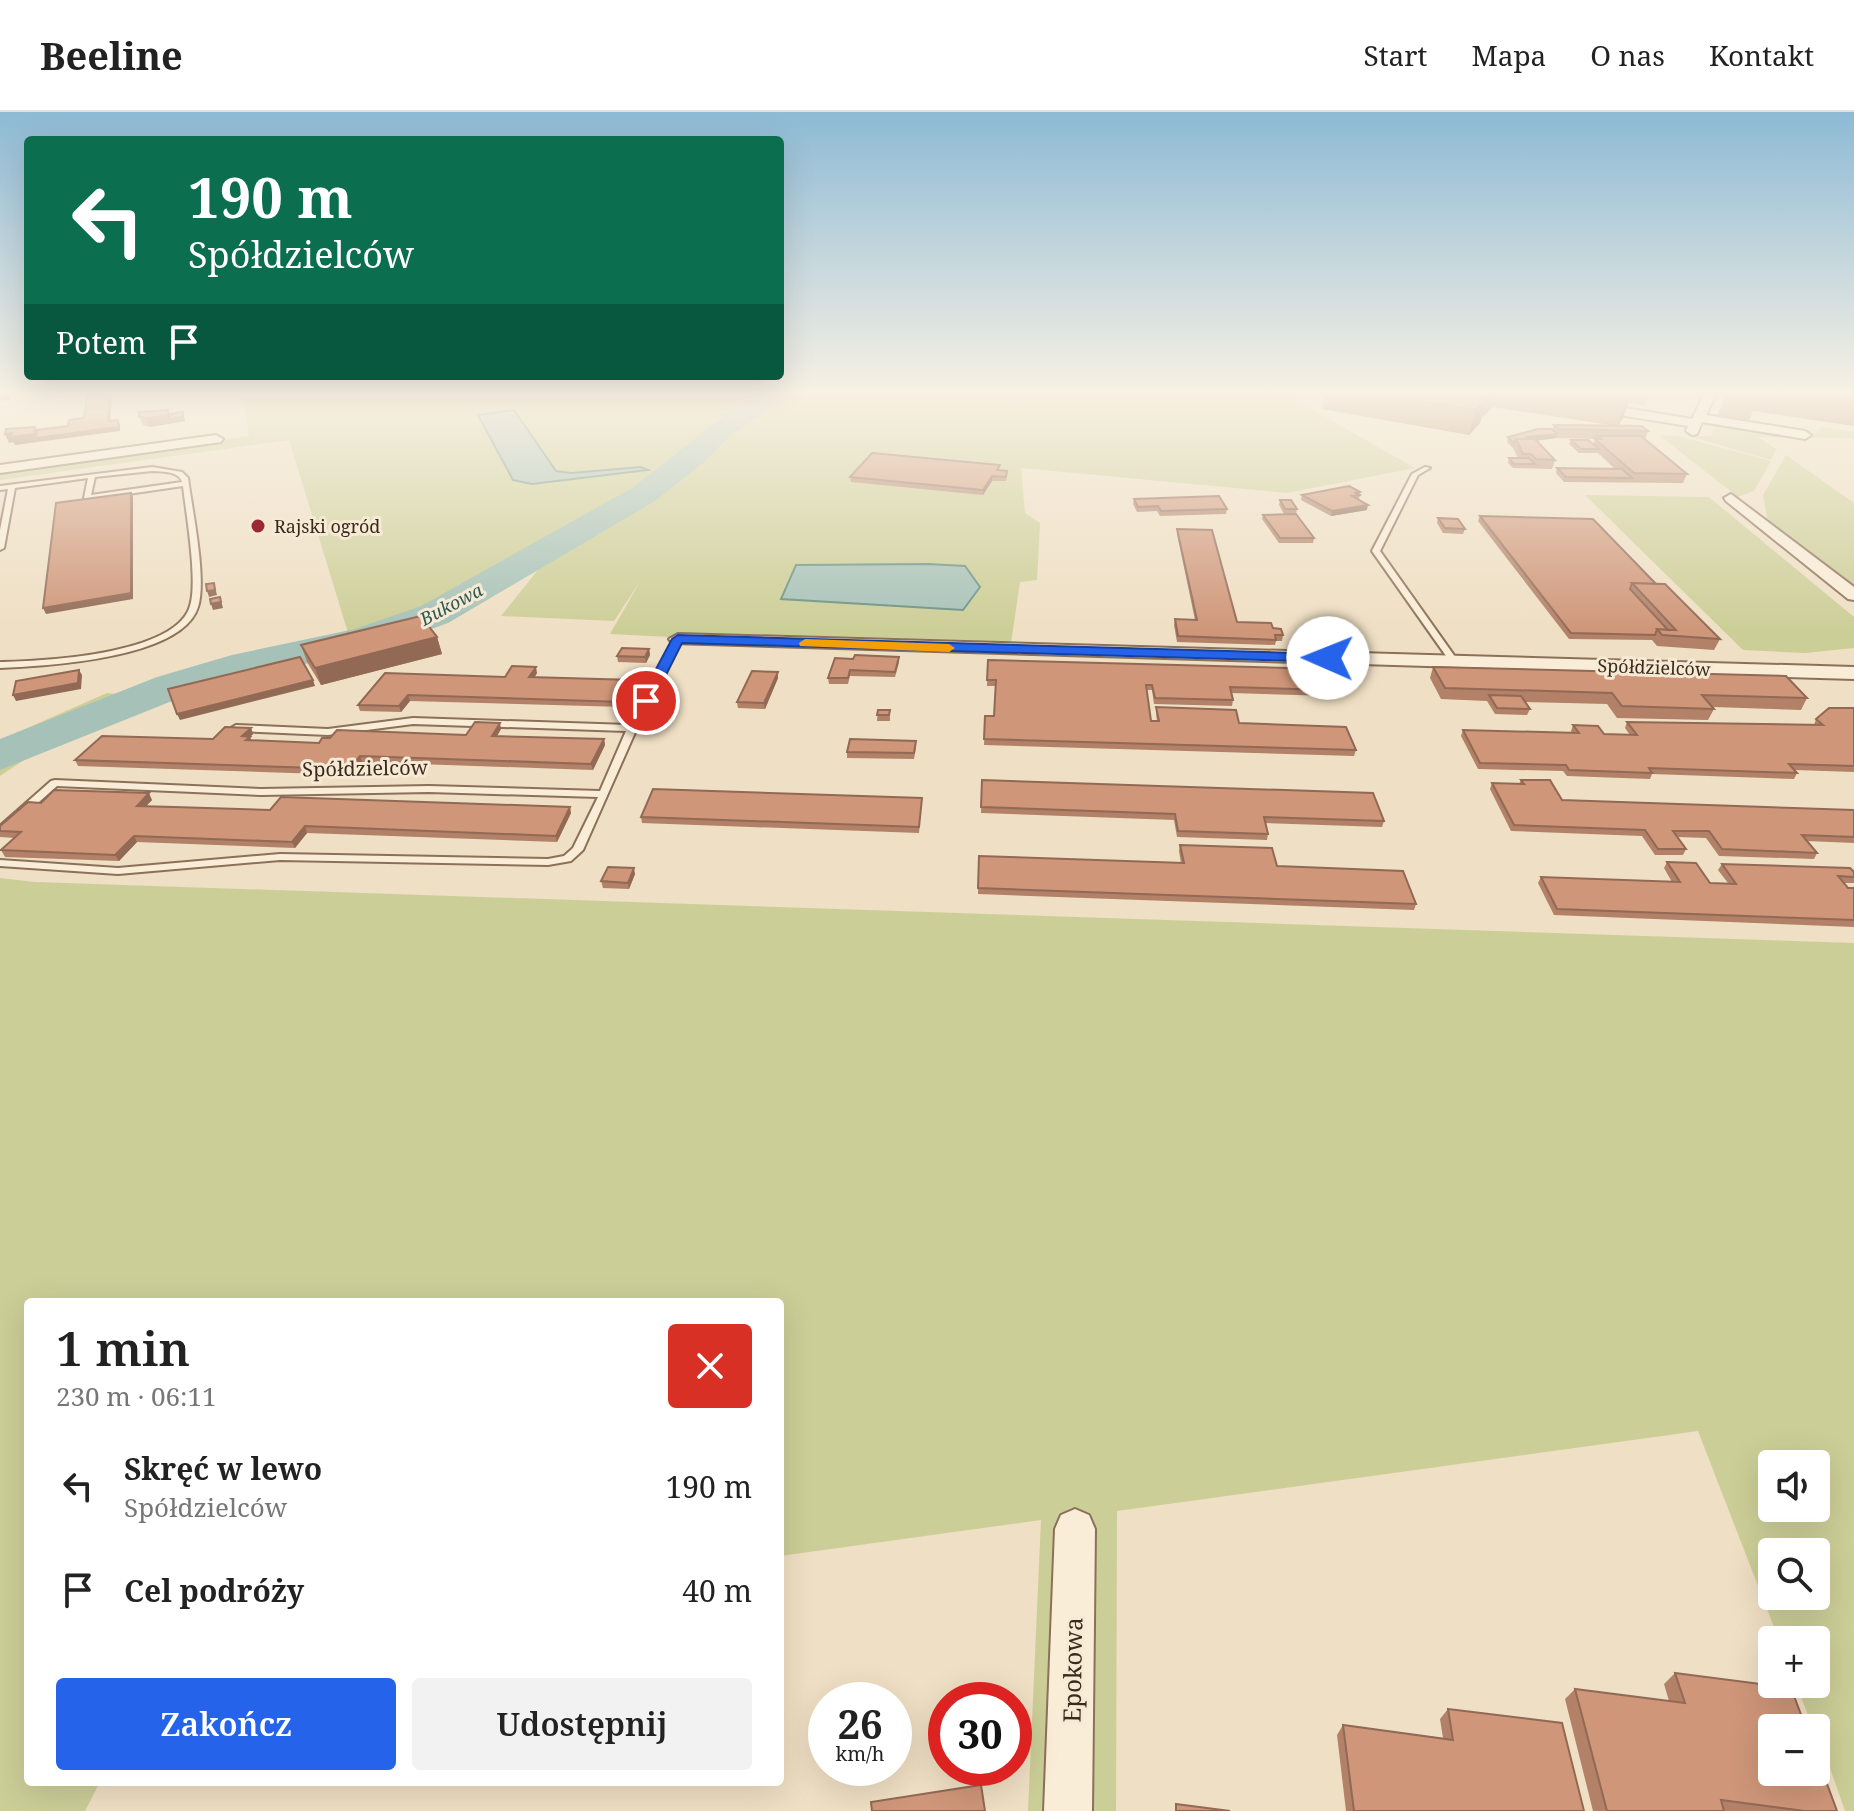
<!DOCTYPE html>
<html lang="pl">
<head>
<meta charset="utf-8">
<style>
  :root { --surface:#fff; --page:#f2f2f2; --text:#222; --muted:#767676; --line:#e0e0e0; --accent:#2563eb }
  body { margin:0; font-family:"Noto Serif",serif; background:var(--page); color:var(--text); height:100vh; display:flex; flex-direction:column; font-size:30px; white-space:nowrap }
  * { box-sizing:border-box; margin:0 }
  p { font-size:26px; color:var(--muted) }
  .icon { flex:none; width:44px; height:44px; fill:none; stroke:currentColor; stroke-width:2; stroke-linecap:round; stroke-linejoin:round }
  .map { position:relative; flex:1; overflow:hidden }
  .sheet { position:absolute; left:24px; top:1186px; width:760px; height:488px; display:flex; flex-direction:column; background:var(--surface); border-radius:8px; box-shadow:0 8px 32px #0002 }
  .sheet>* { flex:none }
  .banner { position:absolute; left:24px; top:24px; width:760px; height:244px; border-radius:8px; box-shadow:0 8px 32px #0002; background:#0b6e4f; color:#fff; overflow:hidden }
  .controls { position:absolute; left:1758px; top:1338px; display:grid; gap:16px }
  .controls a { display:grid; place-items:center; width:72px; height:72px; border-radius:8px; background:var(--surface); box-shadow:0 8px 32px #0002; font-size:40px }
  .speed { position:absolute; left:808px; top:1570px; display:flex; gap:16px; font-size:40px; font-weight:700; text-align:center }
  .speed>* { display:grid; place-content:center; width:104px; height:104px; border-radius:50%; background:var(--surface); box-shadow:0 8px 32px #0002; line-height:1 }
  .speed small { font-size:20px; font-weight:400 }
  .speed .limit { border:12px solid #d22; background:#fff; color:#111 }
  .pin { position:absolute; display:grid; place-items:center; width:68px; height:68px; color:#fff; margin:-34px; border:4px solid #fff; border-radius:50%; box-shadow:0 2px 8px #0007 }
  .me { position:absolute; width:88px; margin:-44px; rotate:271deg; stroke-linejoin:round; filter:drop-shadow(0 0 6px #0008) }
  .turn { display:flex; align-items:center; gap:28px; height:168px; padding:0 32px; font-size:36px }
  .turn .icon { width:104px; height:104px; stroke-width:2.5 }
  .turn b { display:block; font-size:56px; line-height:68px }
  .then { display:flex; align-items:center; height:76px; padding:0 32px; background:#0003; gap:16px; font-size:30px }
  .round { display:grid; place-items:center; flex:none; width:84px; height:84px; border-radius:8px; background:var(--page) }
  .headline { display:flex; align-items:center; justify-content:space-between; height:136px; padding:0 32px }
  h1 { font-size:48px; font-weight:600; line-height:60px }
  .button { display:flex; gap:16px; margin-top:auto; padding:16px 32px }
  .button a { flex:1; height:92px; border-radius:8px; background:var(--accent); color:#fff; font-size:32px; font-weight:600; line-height:92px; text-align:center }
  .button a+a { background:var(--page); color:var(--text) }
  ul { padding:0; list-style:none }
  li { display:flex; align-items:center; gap:24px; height:104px; padding:0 32px }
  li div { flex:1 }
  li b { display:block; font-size:30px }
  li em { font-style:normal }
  header { display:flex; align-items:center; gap:48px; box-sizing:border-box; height:112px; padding:0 40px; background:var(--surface); border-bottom:2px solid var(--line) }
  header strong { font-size:38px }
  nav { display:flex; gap:44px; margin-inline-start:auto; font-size:28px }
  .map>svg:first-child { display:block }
</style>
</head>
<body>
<header>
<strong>Beeline</strong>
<nav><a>Start</a><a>Mapa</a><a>O nas</a><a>Kontakt</a></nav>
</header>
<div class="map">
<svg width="1854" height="1699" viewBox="0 0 1854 1699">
  <rect width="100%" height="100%" fill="#efdfc4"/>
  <!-- green -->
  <path fill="#ccce97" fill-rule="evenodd" d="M243,282h514l-14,17 -36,24 -23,24 -76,54 -193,106 -65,20 -61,-199 -289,40v-9l249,-35z
    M771,282h514l130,74 -128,25 -266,-25 4,45 15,10 -3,57 -17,2 -9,61 -330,-10 -12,4 -59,-3 31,-54 -27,41 -113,-5 37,-46 -12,-1 116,-66 52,-40 29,-30 39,-26z
    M1709,310l75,15 1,-3 20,3 14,-6 2,-4 33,5v6l-96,-1 18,12 -5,11 -83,-24h23l3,-9 -12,-2z
    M1659,323l19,1 93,25 -17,30 -16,6z
    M1786,343l68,48v87l-86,-68 -5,-27z
    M1585,383l124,2 145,120v31l-49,5 -62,-3z
    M107,581l45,6 -116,53 -36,24v-36z
    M0,766l35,4 1819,61v868h-9l-29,-83h-3l-17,-44h20v-44h-37l-81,-209 -581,80 -1,300h-88l13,-291 -261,36v-254h-752v480h72l-15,29h-85zM1772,1352h44v44h-44zM1772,1440h44v44h-44z"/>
  <!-- water -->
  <path fill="#a6c2b8" stroke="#6c9185" stroke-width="2" d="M514,298l42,61 15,2 70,-6 7,3 -116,14 -19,-4 -35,-65z
    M928,452l37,2 15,21 -17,23 -182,-11 15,-34z"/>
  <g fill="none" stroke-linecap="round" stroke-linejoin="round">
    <!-- river -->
    <path fill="#a6c2b8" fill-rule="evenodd" d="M752,282h27l-15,19 -33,22 -28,28 -48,38 -207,122 -69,25 -134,29 -58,18 -187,75v-31l157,-62 75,-22 123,-26 66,-23 211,-118z"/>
    <defs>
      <path id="service" d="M152,355l30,5 6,6c4,31 19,101 10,129 -16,52 -152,59 -198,61v-6c44,-1 170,-7 189,-53 10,-24 -3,-95 -6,-123l-96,14 -3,-2 4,-20 -73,10 -11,60 -4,2v-20l8,-41 -8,1v-4zM152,359c11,1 27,0 30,11l-91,13 4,-18z
        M1425,355l5,1 -12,7 -38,76 78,110 -4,3 -3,-1 -79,-112 40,-77z
        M675,525l7,2 -45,89 -54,122 -12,11 -23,4 -268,-5 -162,14 -118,-8v-6l118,8 162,-14 268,5 16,-3 9,-8 25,-51 -169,-5 -168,3 -204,-9 -53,47 -4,1v-8l51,-45 4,-1 206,9 168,-3 171,5 26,-60 -213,-7 -85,11 -92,-4 -5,-3 5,-3 92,4 85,-11 216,7z"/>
      <path id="minor" d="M1704,282h12l-10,21 99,16 6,4 -6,4 -103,-17 -5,12 -5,1 -6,-4 2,-5 -99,-16 -6,-4 6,-4 103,17z
        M216,323l7,4 -2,3 -221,31v-8z
        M1731,382l123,93v13l-6,-1 -122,-98 -2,-3z
        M678,522l1176,33v12l-1182,-36 -3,-4z
        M1075,1397l14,6 6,14 -3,282h-48l11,-282 6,-14z"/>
    </defs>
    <!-- service casing -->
    <use href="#service" stroke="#8b705a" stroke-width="4"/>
    <!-- minor casing -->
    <use href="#minor" stroke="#8b705a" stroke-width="4"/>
    <!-- service -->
    <use href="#service" fill="#faedd8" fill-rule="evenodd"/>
    <!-- minor -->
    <use href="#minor" fill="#faedd8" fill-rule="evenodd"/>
  </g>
  <!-- wall -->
  <path fill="#b28168" d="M1325,282l133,2 1,-2h191l-6,11 -16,-2 -5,15 -5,8 30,5 -3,9 42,34 -4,9 -119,-1 -8,-9 1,-5 58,1 -17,-16h-19l-10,-9 2,-4 22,4 2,-5 -39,-1 -20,3 19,19 -3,9 -39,-1 -5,-5 1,-5h9l-5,-10 -6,-6 1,-5 44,-8 2,-4 63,1 -125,-19 -10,10 -2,6 -11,12 -147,-26z
    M1726,282h128v32l-101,-15 -4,9 -32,-3z
    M169,302l15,3 1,4 -35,6 -7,-2 -4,-8z
    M999,358l8,1 -1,10h-14l-9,14 -132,-13 -1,-5z
    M1360,380l-1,8 8,10 -36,6 -30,-16 1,-5z
    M1134,387l93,10 -1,5 -66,2 -3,-5 -20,1 -4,-8z
    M1280,388l17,9 -1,5h-12l-5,-9z
    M1263,403l51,23 -1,5h-34l-17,-24z
    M1480,404l176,68 64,55 -6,11 -57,-4 -5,-6 -83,-1 -91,-118z
    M1438,406l27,11 -2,5 -20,-1 -6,-10z
    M1177,417l60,93 36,6 10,7 -1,6h-6l-1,4 -98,-3 -3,-17 1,-6 20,1 -18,-86z
    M1320,522l21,9 -1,5h-18l-3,-9z
    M437,525l5,17 -121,31 -14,-23 -6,-17z
    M649,537l1,6 -4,8 -28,-1 -1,-6z
    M899,545v6l-4,14 -45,-1 -2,8h-19l-1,-6 25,-19z
    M988,548l344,30 -1,6 -100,-3 2,7 -1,6 -78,-2 -2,-14h-5l4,31h6l-1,-8v-6l83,16 117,27 -2,6 -370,-11 1,-29h9l2,-30h-9z
    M1433,555l374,31 -6,12 -88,-3 1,2 -6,11 -91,-2 -10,-14 -82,-2 5,7 -3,6 -32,-1 -8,-13 -46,-2 -11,-21z
    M537,561l-3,5 100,2 1,6 -10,21 -215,-6 -9,11 -41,-1 -2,-6 147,-28z
    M778,566l-13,31 -27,-1 -1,-6z
    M1854,596v64l-59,-2 2,3 -3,6 -142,-5 -2,5 -83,-3 -4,-5 -85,-2 -17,-33 2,-6 109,3 -1,-2 2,-6 31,9 26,1 -5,-7 2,-6 187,3 2,-6z
    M878,598h12v11h-13z
    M251,616l2,6 -3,3 1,4 68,2 147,-8 35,-6 -4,7 107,3 1,6 -12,25 -231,-8 -10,13 -274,-9 -3,-6 138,-21z
    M916,635l-2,12 -67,-1v-6z
    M982,668l402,41 -2,6 -117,-4 3,11 -1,6 -90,-3 -3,-17 -193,-7z
    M1521,668l41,20 292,10v33l-47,-2 10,12 -3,6 -95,-3 -13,-18 -28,-1 8,12 -3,6h-28l-13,-19 -131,-5 -21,-42 2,-6 27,1z
    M922,686l-3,35 -277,-10 -1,-6z
    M152,688l-6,6 124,4 301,3 -14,29 -250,-9 -12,15 -158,-6 -18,19 -114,-4 -4,-7 14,-12 -15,-1v-11l41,-23z
    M1180,733l97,21 139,38 -2,6 -436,-16 1,-38 202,7 -2,-12z
    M1667,750l43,21h18l-10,-13 4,-6 132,8v11h-10l4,5h6v39l-300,-12 -16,-32 3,-6 131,5 -8,-14z
    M635,762l-6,15 -26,-1 -2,-7z
    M1675,1561l162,138h-244l-28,-112 10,-10 94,12 -5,-17z
    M1448,1597l136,102h-238l-9,-76 6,-10 100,13 -3,-19z"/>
  <!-- shaded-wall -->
  <path fill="#916955" d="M9,282l3,1 -2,5 -10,1v-4z
    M110,282h2l-2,31 -2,-4z
    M1489,282h6l-3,13 -9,10z
    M1631,282l-8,24 -6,8 9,-24z
    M1487,287l-7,24 -11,12 7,-25z
    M168,298l3,8 12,-6 2,9 -35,6 -4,-9z
    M118,308l2,4v7l-105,14 -2,-3 -4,1 -4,-9 30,-7 4,9z
    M1557,322l-1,4 -30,4 1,-5z
    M992,364v5l-9,14v-5z
    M131,381l2,4v102l-87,15 -3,-6z
    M1368,393l-1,5 -36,6 1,-5z
    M214,471l3,12 -8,2 -2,-6z
    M220,485l3,11 -10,2 -2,-6z
    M437,525l5,17 -121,31 -6,-17z
    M649,537l1,6 -4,8 -1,-6z
    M536,555l1,6 -6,10 -2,-6z
    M79,558l3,5 -1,14 -65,12 -3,-6z
    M778,560v6l-13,31 -1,-6z
    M313,568l2,6 -135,34 -3,-6z
    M634,568l1,6 -10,21 -1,-5z
    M408,583l2,6 -9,11 -2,-6z
    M500,611l1,6 -7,12 -2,-5z
    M251,616l2,6 -3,3 2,5 -3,4 -7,-10z
    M604,627l1,6 -12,25 -2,-6z
    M360,644l2,6 -10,13 -3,-6z
    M149,681l3,7 -12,12 -3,-6z
    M570,695l1,6 -14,29 -1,-6z
    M305,714l2,7 -12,15 -3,-6z
    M134,724l3,6 -18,19 -4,-6z
    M634,756l1,6 -6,15 -1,-6z"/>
  <!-- building -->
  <path fill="#cf9679" stroke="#916955" stroke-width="2" d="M0,282h9l-1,2 -8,1z
    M87,282h23l-2,27 10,-1v7l-82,11 1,-8 31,-4 1,-6 15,-2z
    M1378,282h60l49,5 -11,11z
    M1572,282h59l-5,8z
    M1738,282h23l-1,2z
    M1812,282h42v6z
    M168,298v5l-22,3 -7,-1v-5z
    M183,300v5l-13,2 -1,-5z
    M1554,313l88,1 6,5 -90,-2z
    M35,315l-1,7 -23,3 1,-4 -7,1 1,-5z
    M1538,317h14l5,5 -30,3 2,2h-13l-2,4 -6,-6z
    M1597,324h44l46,38 -53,-1 -39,-34h6z
    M1516,327h19l20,21 -19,-1 -5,-5h-8z
    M1571,328h17l11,9h-18z
    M872,341l128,12 -3,5 10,1 -1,6 -14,-1 -9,14 -133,-13z
    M1509,346h20l6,6h-21z
    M1557,356l65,1 10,9 -66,-1z
    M1349,374l11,6 -4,1 5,2 -9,1 16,9 -36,6 -30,-16z
    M131,381v100l-88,15 13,-105z
    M1219,384l8,13 -66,2 -3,-5 -20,1 -4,-8z
    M1280,388h11l6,9h-12z
    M1296,402l18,24h-34l-17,-23z
    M1480,404l113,3 63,65 -24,-1 -2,6 38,41 -11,-1 -2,6 -84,-2z
    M1438,406l20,1 7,10 -20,-1z
    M1177,417l35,1 25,92 34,1 2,5 8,1 2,6h-8l1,5 -98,-4 -3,-17 22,1z
    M214,471l1,7 -8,1 -1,-7z
    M1632,471l33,1 55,55 -58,-4 -5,-6 19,1z
    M220,485l1,5 -10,2 -1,-5z
    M421,504l16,21 -122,31 -14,-23z
    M1320,522l17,1 4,8 -18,-1z
    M622,536l27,1 -4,8 -28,-1z
    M855,543l44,2 -4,15 -45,-2 -2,8h-20l7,-20 18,1z
    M300,545l13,23 -136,34 -9,-25z
    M988,548l336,9 8,21 -102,-3 3,13 -78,-2 -3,-13h-6l5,36h8l-3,-14 80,3 3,13 107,4 10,23 -372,-11 1,-23h9l2,-36h-9z
    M512,554l24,1 -7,10 105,3 -10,22 -216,-7 -9,11 -41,-1 27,-32 120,4z
    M1433,555l353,9 21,22 -105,-3 12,14 -92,-3 -10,-13 -167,-5z
    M79,558l-1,13 -65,12 3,-14z
    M752,559l26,1 -14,31 -27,-1z
    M1489,583l32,1 9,13 -33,-1z
    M1829,596h25v58l-65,-2 8,9 -148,-5 3,5 -83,-3 -3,-5 -86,-2 -17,-33 116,3 -6,-8 25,1 6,8 33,1 -10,-13 196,3 -7,-6z
    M878,598h12l-1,5h-12z
    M475,610l25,1 -8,13 112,3 -13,25 -231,-8 -11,13 -274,-9 27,-24 111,3 12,-12 26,1 -9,8 8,1 -4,3 73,3 3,-5h8l7,-8 129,5z
    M850,627l66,2 -2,12 -67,-1z
    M982,668l391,13 11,28 -120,-4 4,17 -90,-3 -3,-17 -194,-7z
    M1521,668h29l12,20 292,10v27l-52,-2 15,18 -95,-4 -13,-18h-36l13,18h-28l-13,-19 -131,-5 -22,-42 32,1z
    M653,677l269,9 -3,29 -278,-10z
    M54,678l95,3 -12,13 37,1 96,3 11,-13 289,10 -14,29 -251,-10 -13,16 -158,-6 -19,19 -114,-5 20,-18 -21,-1v-5l28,-24 13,1z
    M1180,733l92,3 5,18 126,5 13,33 -438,-16 1,-32 205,7z
    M1667,750l29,1 14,20 26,1 -14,-20 128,4 4,4v5l-16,-1 10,12h6v32l-297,-11 -16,-32 139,5z
    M608,755l26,1 -6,15 -27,-2z
    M1675,1561l116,15 15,40h-34v44h44v-18l21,57h-32l-84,-11 3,11h-117l-32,-122 110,14z
    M1448,1597l114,14 22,88h-230l-11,-86 110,15z
    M981,1673l4,26h-113l-1,-9z
    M1176,1692l54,7h-54z"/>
  <!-- sky -->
  <linearGradient id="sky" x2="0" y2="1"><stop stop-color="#8dbad5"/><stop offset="0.54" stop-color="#f8f1e4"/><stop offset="1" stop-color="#f8f1e4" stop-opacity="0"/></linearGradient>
  <rect width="1854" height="520" fill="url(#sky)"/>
  <!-- route -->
  <path fill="#2563eb" stroke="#184099" stroke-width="2" d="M678,523l650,19 7,4 -7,4 -646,-19 -29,58 -12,3 -2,-3 33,-62z"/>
  <!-- slow -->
  <path fill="#f59e0b" d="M805,527l144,5 6,4 -6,4 -149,-6 -1,-3z"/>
  <!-- markers -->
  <circle fill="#9b2832" stroke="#f7ead4" stroke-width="3" cx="258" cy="414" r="8"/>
  <g text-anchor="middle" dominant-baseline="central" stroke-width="6" stroke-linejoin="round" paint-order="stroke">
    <!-- far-poi labels -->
    <g font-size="18" fill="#3a2a1e" stroke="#f7ead4" text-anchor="start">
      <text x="274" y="414">Rajski ogród</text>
    </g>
    <!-- far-water labels -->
    <g font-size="18" font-style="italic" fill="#2d5a54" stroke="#f7ead4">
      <text transform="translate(451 492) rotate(-28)">Bukowa</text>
    </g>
    <!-- far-street labels -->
    <g font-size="18" fill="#3a2a1e" stroke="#f7ead4">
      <text transform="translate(1654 555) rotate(2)">Spółdzielców</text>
    </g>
    <!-- street labels -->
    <g font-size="20" fill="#3a2a1e" stroke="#f7ead4">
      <text transform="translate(365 656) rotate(-1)">Spółdzielców</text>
    </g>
    <!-- near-street labels -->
    <g font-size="24" fill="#3a2a1e" stroke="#f7ead4">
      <text transform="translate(1072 1558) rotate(-89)">Epokowa</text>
    </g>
  </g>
</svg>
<div class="controls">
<a><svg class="icon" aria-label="sound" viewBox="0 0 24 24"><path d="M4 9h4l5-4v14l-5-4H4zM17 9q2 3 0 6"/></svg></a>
<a><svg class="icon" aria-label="search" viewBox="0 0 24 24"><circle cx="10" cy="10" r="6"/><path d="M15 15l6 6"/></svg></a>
<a>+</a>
<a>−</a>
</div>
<div class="speed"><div>26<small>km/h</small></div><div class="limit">30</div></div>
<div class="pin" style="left:646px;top:589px;background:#d93025"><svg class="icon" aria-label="arrive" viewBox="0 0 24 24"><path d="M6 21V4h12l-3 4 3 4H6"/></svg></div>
<svg class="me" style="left:1328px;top:546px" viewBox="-20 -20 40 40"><circle r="19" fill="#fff"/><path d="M0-13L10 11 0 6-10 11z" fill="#2563eb"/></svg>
<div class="banner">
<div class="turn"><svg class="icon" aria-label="left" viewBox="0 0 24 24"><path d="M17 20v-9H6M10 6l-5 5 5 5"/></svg><div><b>190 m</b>Spółdzielców</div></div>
<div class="then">Potem<svg class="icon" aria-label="arrive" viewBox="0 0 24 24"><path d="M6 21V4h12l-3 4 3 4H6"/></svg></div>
</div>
<section class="sheet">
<div class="headline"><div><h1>1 min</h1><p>230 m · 06:11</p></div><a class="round" style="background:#d93025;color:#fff"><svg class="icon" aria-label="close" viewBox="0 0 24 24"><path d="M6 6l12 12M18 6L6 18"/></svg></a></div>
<ul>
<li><svg class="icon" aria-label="left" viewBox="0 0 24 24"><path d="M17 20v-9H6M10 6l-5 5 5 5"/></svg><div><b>Skręć w lewo</b><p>Spółdzielców</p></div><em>190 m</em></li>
<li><svg class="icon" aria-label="arrive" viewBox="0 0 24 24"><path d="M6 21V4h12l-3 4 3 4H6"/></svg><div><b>Cel podróży</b></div><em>40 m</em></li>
</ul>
<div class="button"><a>Zakończ</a><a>Udostępnij</a></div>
</section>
</div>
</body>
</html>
